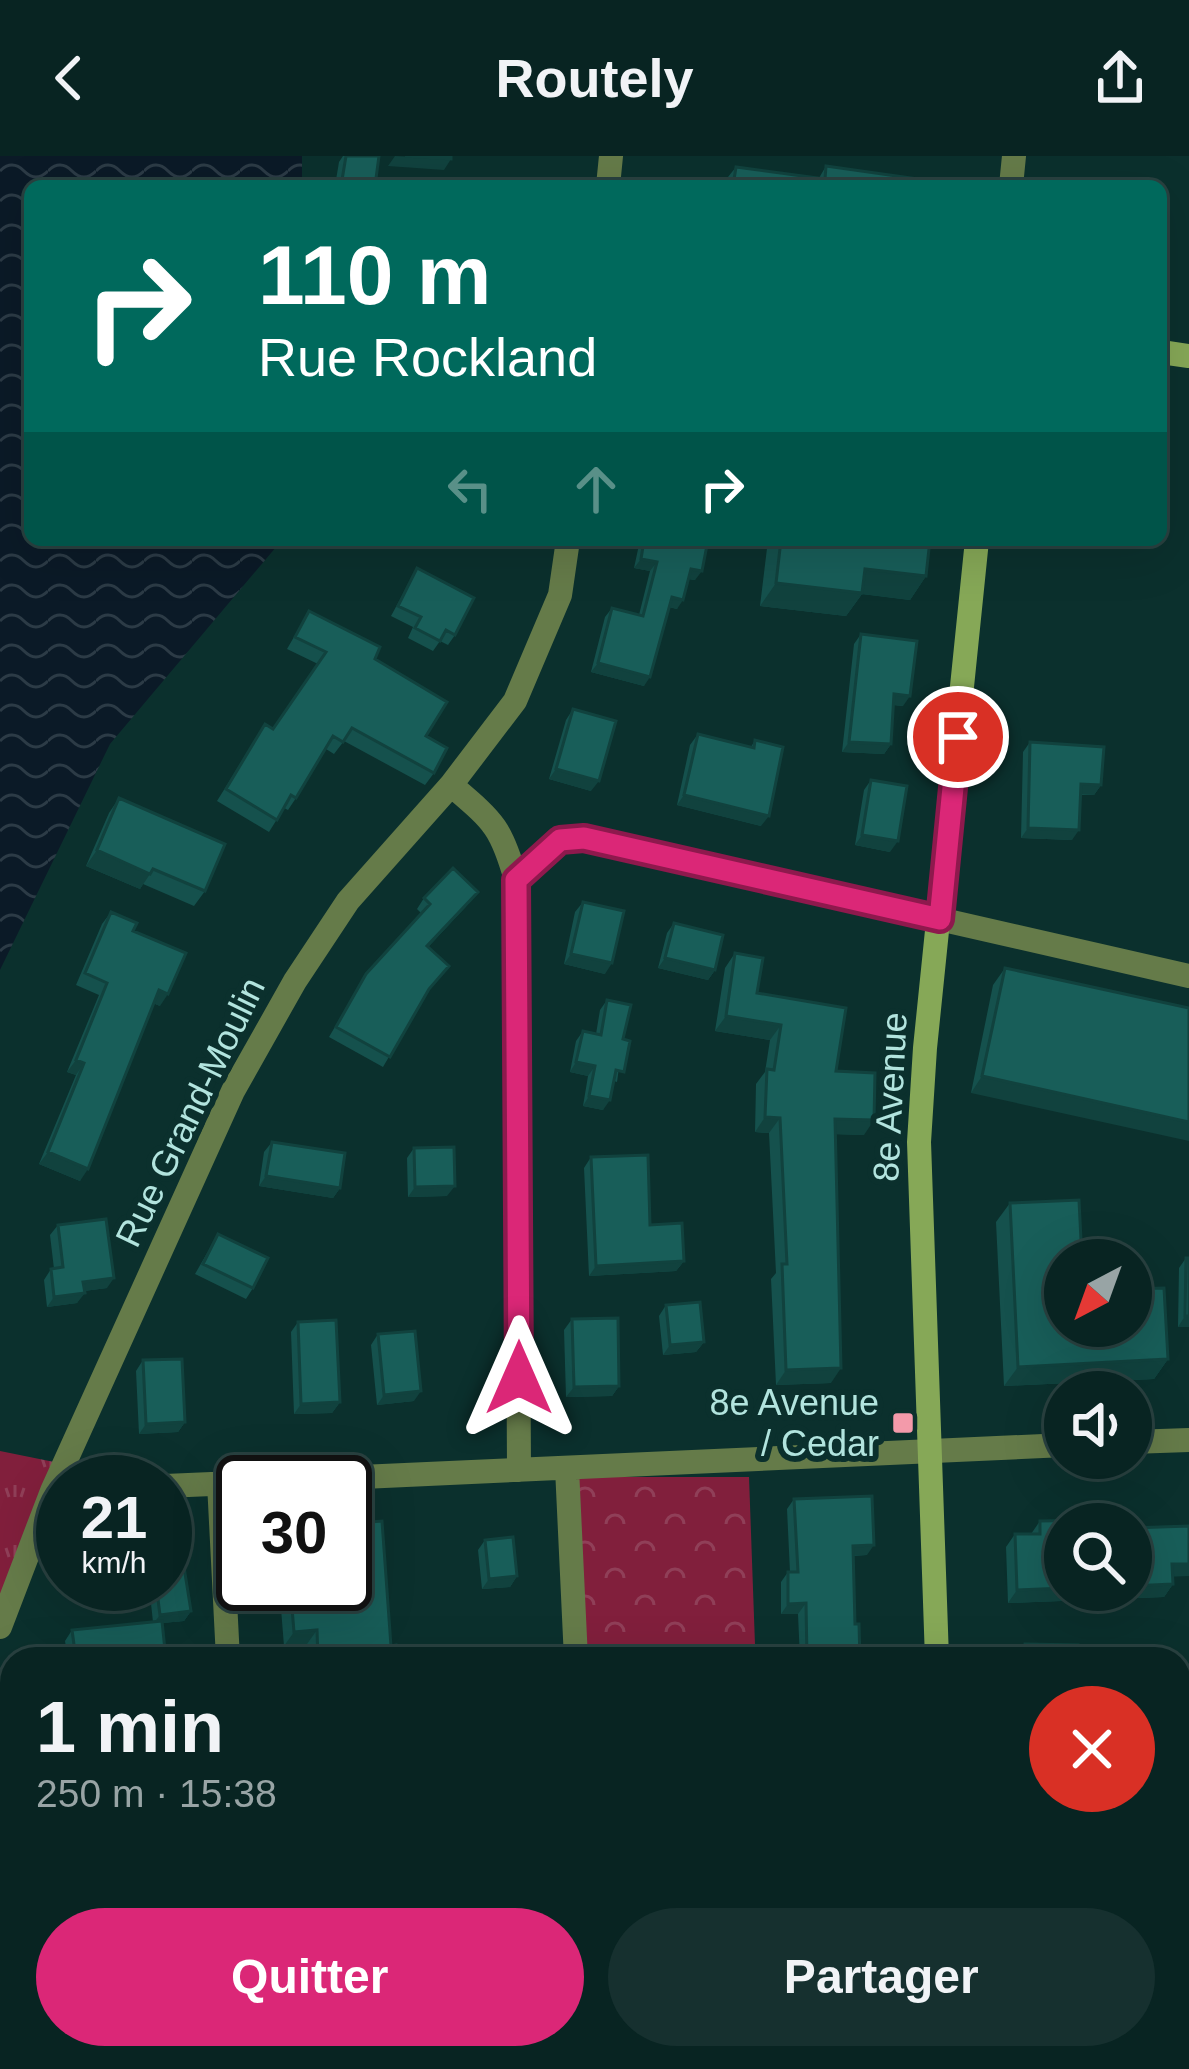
<!DOCTYPE html>
<html lang="fr">
<head>
<meta charset="utf-8">
<style>
  :root { --surface:#082422; --page:#16302f; --text:#f1f3f6; --muted:#98a4a5; --line:#294140; --accent:#db2777 }
  body { margin:0; font-family:Helvetica,sans-serif; background:var(--page); color:var(--text); height:100vh; display:flex; flex-direction:column; font-size:45px; white-space:nowrap }
  * { box-sizing:border-box; margin:0 }
  p { font-size:39px; color:var(--muted) }
  .icon { flex:none; width:66px; height:66px; fill:none; stroke:currentColor; stroke-width:2; stroke-linecap:round; stroke-linejoin:round }
  .map { position:relative; flex:1; overflow:hidden }
  .drawer { position:absolute; left:0px; top:1491px; width:1191px; height:423px; display:flex; flex-direction:column; background:var(--surface); border-radius:36px 36px 0 0; box-shadow:0 12px 48px #0002,0 0 0 3px var(--line) }
  .drawer>* { flex:none }
  .banner { position:absolute; left:24px; top:24px; width:1143px; height:366px; border-radius:18px; box-shadow:0 12px 48px #0002,0 0 0 3px var(--line); background:#00695c; color:#fff; overflow:hidden }
  .needle { width:78px; rotate:221deg }
  .buttons { position:absolute; left:1044px; top:1083px; display:grid; gap:24px }
  .buttons a { display:grid; place-items:center; width:108px; height:108px; border-radius:50%; background:var(--surface); box-shadow:0 12px 48px #0002,0 0 0 3px var(--line); font-size:60px }
  .speed { position:absolute; left:36px; top:1299px; display:flex; gap:24px; font-size:60px; font-weight:700; text-align:center }
  .speed>* { display:grid; place-content:center; width:156px; height:156px; border-radius:50%; background:var(--surface); box-shadow:0 12px 48px #0002,0 0 0 3px var(--line); line-height:1 }
  .speed small { font-size:30px; font-weight:400 }
  .speed .limit { border:6px solid #111; border-radius:18px; background:#fff; color:#111 }
  .pin { position:absolute; display:grid; place-items:center; width:102px; height:102px; color:#fff; margin:-51px; border:6px solid #fff; border-radius:50%; box-shadow:0 3px 12px #0007 }
  .me { position:absolute; width:132px; margin:-66px; rotate:0deg; stroke-linejoin:round; filter:drop-shadow(0 0 9px #0008) }
  .turn { display:flex; align-items:center; gap:42px; height:252px; padding:0 36px; font-size:54px }
  .turn .icon { width:156px; height:156px; stroke-width:2.5 }
  .turn b { display:block; font-size:84px; line-height:102px }
  .lanes { display:flex; align-items:center; height:114px; padding:0 36px; background:#0003; justify-content:center; gap:60px; direction:ltr }
  .lanes .off { opacity:.35 }
  .round { display:grid; place-items:center; flex:none; width:126px; height:126px; border-radius:63px; background:var(--page) }
  .head { display:flex; align-items:center; justify-content:space-between; height:204px; padding:0 36px }
  h1 { font-size:72px; font-weight:800; line-height:90px }
  .cta { display:flex; gap:24px; margin-top:auto; padding:24px 36px }
  .cta a { flex:1; height:138px; border-radius:72px; background:var(--accent); color:#fff; font-size:48px; font-weight:800; line-height:138px; text-align:center }
  .cta a+a { background:var(--page); color:var(--text) }
  header { display:flex; justify-content:space-between; align-items:center; height:156px; padding:0 36px; background:var(--surface); font-size:54px; font-weight:800 }
  .map>svg:first-child { display:block }
</style>
</head>
<body>
<header><svg class="icon" aria-label="back" viewBox="0 0 24 24"><path d="M15 5l-7 7 7 7"/></svg>Routely<svg class="icon" aria-label="share" viewBox="0 0 24 24"><path d="M12 15V3M7 8l5-5 5 5M5 13v7h14v-7"/></svg></header>
<div class="map">
<svg width="1189" height="1913" viewBox="0 0 1189 1913">
  <defs>
    <pattern id="forest-crowns" width="20" height="18" patternUnits="userSpaceOnUse" patternTransform="scale(3)"><rect width="20" height="18" fill="#811f3c"/><path d="M2 6a3 3 0 1 1 6 0M12 15a3 3 0 1 1 6 0" fill="none" stroke="#903f58"/></pattern>
    <pattern id="park-tufts" width="24" height="20" patternUnits="userSpaceOnUse" patternTransform="scale(3)"><rect width="24" height="20" fill="#811f3c"/><path d="M3 7l-1-3M5 7V3M7 7l1-3M15 17l-1-3M17 17v-4M19 17l1-3" fill="none" stroke="#903f58"/></pattern>
    <pattern id="water-waves" width="16" height="10" patternUnits="userSpaceOnUse" patternTransform="scale(3)"><rect width="16" height="10" fill="#0b1a27"/><path d="M0 5q4-4 8 0t8 0" fill="none" stroke="#2c3b46"/></pattern>
  </defs>
  <rect width="100%" height="100%" fill="#0b302d"/>
  <!-- forest -->
  <path fill="url(#forest-crowns)" d="M577,1321h172l6,168 -171,12z"/>
  <!-- park -->
  <path fill="url(#park-tufts)" d="M0,1295l64,13 -64,163z"/>
  <!-- water -->
  <path fill="url(#water-waves)" d="M0,0h302v30h-272v354h252l-172,204 -110,226z"/>
  <g fill="none" stroke-linecap="round" stroke-linejoin="round">
    <!-- street -->
    <path stroke="#657b49" stroke-width="24" d="M608,30l3,-30
      M1011,30l3,-30
      M451,629c42,36 50,41 65,95l3,590
      M516,724l43,-40 25,-2 605,138
      M1131,1286l58,-2
      M567,1312l9,191
      M251,1326l814,-37
      M219,1327l9,176
      M165,1330l70,-3
      M0,1471l52,-136 181,-400 62,-110 53,-80 103,-116 64,-84 45,-106 8,-55
      M246,1902v11
      M595,1902l1,11"/>
    <!-- secondary -->
    <path stroke="#86a857" stroke-width="24" d="M1161,196l28,4
      M937,1503l-18,-517 6,-94 52,-508
      M950,1902l1,11"/>
  </g>
  <!-- wall -->
  <path fill="#15514d" d="M343,0h36l-4,30h-40l4,-24z
    M826,10l91,20h-190l1,-9 8,-10 83,11z
    M640,384h68l-13,40 -7,-1 -11,30 -8,-2 -25,79 -53,-14 14,-55 7,-9 27,7 11,-44 -16,-3z
    M768,384h162l-4,36 -16,24 -48,-6 -16,22 -86,-10z
    M417,412l38,67 -7,10 -8,-4 -7,10 -25,-13 5,-11 -22,-11z
    M309,455l66,48 51,77 8,37 -9,12 -81,-44 -10,13 -8,-5 -30,49 -8,12 -4,-2 -15,24 -52,-31 48,-77 8,5 45,-65 -31,-15z
    M861,478l42,72 -10,-1 -2,39 -7,10 -42,-2 12,-108z
    M573,553l18,82 -42,-12 17,-59z
    M698,578l53,13 4,-7 6,86 -84,-21 13,-60z
    M1030,586l71,43 -7,10h-13l-9,45 -51,-2 2,-86z
    M871,624l19,72 -35,-7 9,-55z
    M119,642l86,93 -11,15 -51,-22 -3,5 -54,-23 23,-53z
    M478,736l-8,10 -42,45 21,19 -24,29 -42,72 -54,-30 37,-63 55,-61 -4,-4 7,-11z
    M583,746l22,72 -41,-10 11,-52z
    M111,756l22,19 27,75 -7,-3 -73,178 -41,-17 37,-89 -9,-3 32,-77 -23,-10 26,-61z
    M674,767l41,47 -7,10 -50,-12 9,-35z
    M735,797l22,40 79,78 28,64 -29,-1 -4,249 -55,2 -5,-106 5,-6 -7,-140 -14,-1 1,-48 9,-12 5,-32 -55,-9 10,-63z
    M1005,812l184,40 -218,85 22,-108z
    M607,844l16,39 -6,43 -3,-1 -11,29 -20,-4 5,-30 -18,-4 6,-31 7,-10 13,3 4,-24z
    M272,986l68,46 -7,10 -74,-12 5,-34z
    M414,992l33,48 -39,1 -1,-39z
    M591,1001l93,104 -8,10 -87,5 -5,-108z
    M1010,1047l55,123 103,33 -14,20 -150,7 -8,-164z
    M58,1069l49,63 -23,3 -7,12 -30,4 -3,-27 7,-11h3l-4,-34z
    M218,1078l35,54 -7,11 -51,-25z
    M1186,1102l3,69h-11l1,-59z
    M666,1149l38,37 -8,10 -33,3 -4,-39z
    M572,1163l47,67 -7,10 -46,1 -2,-67z
    M298,1166l42,80 -8,11 -38,1 -3,-82z
    M378,1178l36,67 -37,4 -6,-60z
    M143,1204l42,62 -7,10 -39,2 -3,-63z
    M794,1343l73,56 -14,1 2,68 5,35h-60l-2,-45h-17v-32l7,-10h2l-3,-63z
    M1040,1365l25,3 108,60 -9,13 -156,6 -2,-56 9,-13h16z
    M485,1384l32,36 -7,11 -28,2 -4,-39z
    M143,1428h22l26,27 -7,10 -22,2 3,27 -7,9h-90l-3,-18 7,-11 81,-8 -4,-37z
    M279,1428h66l46,62 6,13h-89l-1,-15 -23,2z
    M1025,1488l53,15h-61l1,-5z
    M8,1650h4v188l-11,-178z
    M1187,1669l2,50 -10,1v-40z
    M9,1861h3v41h35l1,11h-42l-4,-42z
    M116,1902h61l-2,2 -10,1 1,8h-37l-1,-8 -12,1z
    M352,1902h31v11h-31z
    M469,1902h49v7l12,4h-61z
    M671,1902h36v4l36,7h-71z
    M803,1902h63v11h-63z
    M1013,1902h76v11h-75z"/>
  <!-- shaded-wall -->
  <path fill="#11423e" d="M395,0l56,3 -7,11 -56,-4z
    M641,403l16,3 -7,9 -16,-3z
    M691,413l11,2 -7,9 -11,-2z
    M865,413l61,7 -16,24 -48,-6 -16,22 -86,-10 16,-23z
    M672,441l11,3 -6,9 -12,-3z
    M598,507l52,14 -6,9 -53,-14z
    M894,538l16,2 -7,10 -17,-2z
    M849,586l42,2 -7,10 -42,-2z
    M556,613l43,12 -8,10 -42,-12z
    M1081,628l20,1 -7,10 -20,-1z
    M684,639l85,21 -8,10 -84,-21z
    M1028,672l51,2 -7,10 -51,-2z
    M862,679l36,6 -8,11 -35,-7z
    M97,694l53,24 -10,15 -54,-23z
    M478,736l-8,10 -50,54 7,-10z
    M571,798l41,9 -7,11 -41,-10z
    M665,802l50,12 -7,10 -50,-12z
    M159,834l9,4 -8,12 -10,-4z
    M726,860l55,9 -11,15 -55,-9z
    M76,904l8,3 -8,12 -9,-3z
    M576,906l19,4 -7,10 -18,-4z
    M982,920l207,46v19l-218,-48z
    M589,940l21,4 -7,10 -20,-4z
    M765,961l15,1 -11,15 -14,-1z
    M835,963l39,1 -10,15 -40,-1z
    M48,996l40,17 -8,12 -41,-17z
    M266,1020l74,12 -7,10 -74,-12z
    M455,1030l-8,10 -39,1 7,-10z
    M684,1105l-8,10 -87,5 7,-10z
    M114,1122l-7,10 -31,4 7,-10z
    M85,1137l-8,10 -30,4 7,-10z
    M1185,1160h4v11h-11z
    M704,1186l-8,10 -33,3 7,-10z
    M1168,1203l-14,20 -150,7 14,-19z
    M841,1212l-10,15 -55,2 10,-15z
    M619,1230l-7,10 -46,1 8,-10z
    M421,1235l-7,10 -37,4 7,-10z
    M340,1246l-8,11 -38,1 7,-10z
    M185,1266l-7,10 -39,2 7,-10z
    M874,1389l-7,10 -22,1 8,-10z
    M1172,1408h17v12l-26,1z
    M517,1420l-7,11 -28,2 7,-10z
    M1173,1428l-9,13 -156,6 9,-13 48,-2v2h66v-4z
    M806,1447l-8,11h-17l7,-10z
    M191,1455l-7,10 -31,3 7,-9z
    M317,1474l-10,14 -23,2 10,-14z
    M165,1494l-7,9h-28l5,-6z
    M1189,1706v13l-10,1z
    M12,1828v10h-12v-9z"/>
  <!-- building -->
  <path fill="#185e59" stroke="#11423e" stroke-width="3" d="M346,0h33l-4,30h-34z
    M405,0h46v3z
    M826,10l92,13 -1,7h-184l3,-19 89,12z
    M644,384h64l-6,31 -11,-2 -8,31 -11,-3 -22,80 -52,-14 14,-55 31,8 14,-54 -16,-3z
    M781,384h149l-4,36 -61,-7 -3,24 -86,-10z
    M417,412l57,30 -19,37 -9,-5 -6,11 -25,-13 6,-11 -23,-11z
    M309,455l71,36 -5,12 72,43 -21,34 21,12 -13,25 -82,-45 -9,14 -10,-6 -37,62 -5,-3 -14,25 -51,-31 39,-65 8,5 53,-77 -31,-15z
    M861,478l56,7 -7,55 -16,-2 -3,50 -42,-2z
    M573,553l43,12 -17,60 -43,-12z
    M698,578l56,14 1,-8 28,7 -14,69 -85,-21z
    M1030,586l74,5 -3,38 -20,-1 -2,46 -51,-2z
    M871,624l36,6 -9,55 -36,-6z
    M119,642l106,46 -20,47 -52,-22 -3,5 -53,-24z
    M453,712l25,24 -51,54 22,20 -20,23 -39,68 -54,-30 30,-53 64,-70 -6,-6z
    M583,746l41,9 -12,52 -41,-9z
    M111,756l26,11 -4,8 53,22 -18,41 -9,-4 -71,179 -40,-17 36,-89 -8,-3 31,-77 -22,-10z
    M674,767l49,12 -8,35 -50,-12z
    M735,797l28,5 -6,35 89,15 -10,63 39,2 -1,47 -39,-1 6,249 -55,2 -4,-106h5l-7,-146 -15,-1 2,-48 7,1 7,-45 -55,-9z
    M1005,812l184,40v114l-207,-46z
    M607,844l24,5 -8,34 7,2 -6,31 -8,-2 -6,30 -21,-4 6,-30 -19,-4 7,-31 18,4z
    M272,986l73,11 -5,35 -74,-12z
    M454,991l1,39 -40,1 -1,-39z
    M648,999l2,70 32,-2 2,38 -88,5 -5,-109z
    M1079,1044l3,60h-17v66h66v-37l33,-1 4,71 -150,8 -8,-164z
    M106,1063l8,59 -31,4 2,11 -31,4 -3,-28 12,-2 -5,-42z
    M218,1078l50,24 -15,30 -50,-24z
    M1186,1102h3v58h-4z
    M700,1146l4,40 -34,3 -4,-40z
    M618,1162l1,68 -45,1 -2,-68z
    M336,1164l4,82 -39,2 -3,-82z
    M415,1175l6,60 -37,4 -6,-61z
    M182,1203l3,63 -39,2 -3,-64z
    M872,1340l2,49 -21,1 2,78h4l1,35h-53l-1,-56 -18,1v-32h10l-4,-73z
    M1094,1364v4h-29v64l-48,2 -2,-56h25v-13z
    M382,1365l9,125 5,-1 1,14h-79l-1,-29 -23,2 -4,-48h55v-60z
    M1189,1370v38h-17l1,20 -42,2v-58z
    M178,1373l13,82 -31,4 -4,-31h9v-54z
    M513,1381l4,39 -28,3 -4,-39z
    M162,1465l3,29 -30,3v6h-59l-4,-29z
    M1025,1488l53,1v14h-54z
    M513,1495l1,8h-44l-1,-5z
    M8,1650h4v78z
    M1187,1669h2v37z
    M0,1728h12v100l-12,1z
    M9,1861h3v31z
    M13,1902h34l1,11h-34z
    M136,1902h29l1,11h-30z
    M359,1902h24v11h-23z
    M476,1902h42v7l12,-1v5h-59v-2h6z
    M679,1902h28v4l36,-2v9h-64z
    M810,1902h56v11h-55z
    M1021,1902h68v11h-68z"/>
  <g fill="none" stroke-linecap="round" stroke-linejoin="round">
    <defs>
      <path id="route" d="M519,1222l-3,-498 44,-40 24,-2 356,81 18,-182"/>
    </defs>
    <!-- route casing -->
    <use href="#route" stroke="#8e194d" stroke-width="30"/>
    <!-- route -->
    <use href="#route" stroke="#db2777" stroke-width="21"/>
  </g>
  <!-- markers -->
  <rect fill="#f39aaa" stroke="#0b302d" stroke-width="4.5" x="891" y="1255" width="24" height="24" rx="6"/>
  <g text-anchor="middle" dominant-baseline="central" stroke-width="12" stroke-linejoin="round" paint-order="stroke">
    <!-- street labels -->
    <g font-size="36" fill="#b2e4de" stroke="#0b302d">
      <text transform="translate(890 941) rotate(-87)">8e Avenue</text>
      <text transform="translate(190 956) rotate(-64)">Rue Grand-Moulin</text>
    </g>
    <!-- poi labels -->
    <g font-size="36" fill="#b2e4de" stroke="#0b302d" text-anchor="end">
      <text x="879" y="1246">8e Avenue<tspan x="879" dy="41">/ Cedar</tspan></text>
    </g>
  </g>
</svg>
<div class="buttons">
<a><svg class="needle" viewBox="-14 -14 28 28"><path d="M0-13l5 13h-10z" fill="#e53935"/><path d="M0 13l5-13h-10z" fill="#98a4a5"/></svg></a>
<a><svg class="icon" aria-label="sound" viewBox="0 0 24 24"><path d="M4 9h4l5-4v14l-5-4H4zM17 9q2 3 0 6"/></svg></a>
<a><svg class="icon" aria-label="search" viewBox="0 0 24 24"><circle cx="10" cy="10" r="6"/><path d="M15 15l6 6"/></svg></a>
</div>
<div class="speed"><div>21<small>km/h</small></div><div class="limit">30</div></div>
<div class="pin" style="left:958px;top:581px;background:#d93025"><svg class="icon" aria-label="arrive" viewBox="0 0 24 24"><path d="M6 21V4h12l-3 4 3 4H6"/></svg></div>
<svg class="me" style="left:519px;top:1222px" viewBox="-20 -20 40 40"><path d="M0-17L14 15 0 8-14 15z" fill="#db2777" stroke="#fff" stroke-width="4"/></svg>
<div class="banner">
<div class="turn"><svg class="icon" aria-label="right" viewBox="0 0 24 24"><path d="M7 20v-9h11M14 6l5 5-5 5"/></svg><div><b>110 m</b>Rue Rockland</div></div>
<div class="lanes"><svg class="icon off" aria-label="left" viewBox="0 0 24 24"><path d="M17 20v-9H6M10 6l-5 5 5 5"/></svg><svg class="icon off" aria-label="ahead" viewBox="0 0 24 24"><path d="M12 20V5M6 11l6-6 6 6"/></svg><svg class="icon" aria-label="right" viewBox="0 0 24 24"><path d="M7 20v-9h11M14 6l5 5-5 5"/></svg></div>
</div>
<section class="drawer">
<div class="head"><div><h1>1 min</h1><p>250 m · 15:38</p></div><a class="round" style="background:#d93025;color:#fff"><svg class="icon" aria-label="close" viewBox="0 0 24 24"><path d="M6 6l12 12M18 6L6 18"/></svg></a></div>
<div class="cta"><a>Quitter</a><a>Partager</a></div>
</section>
</div>
</body>
</html>
